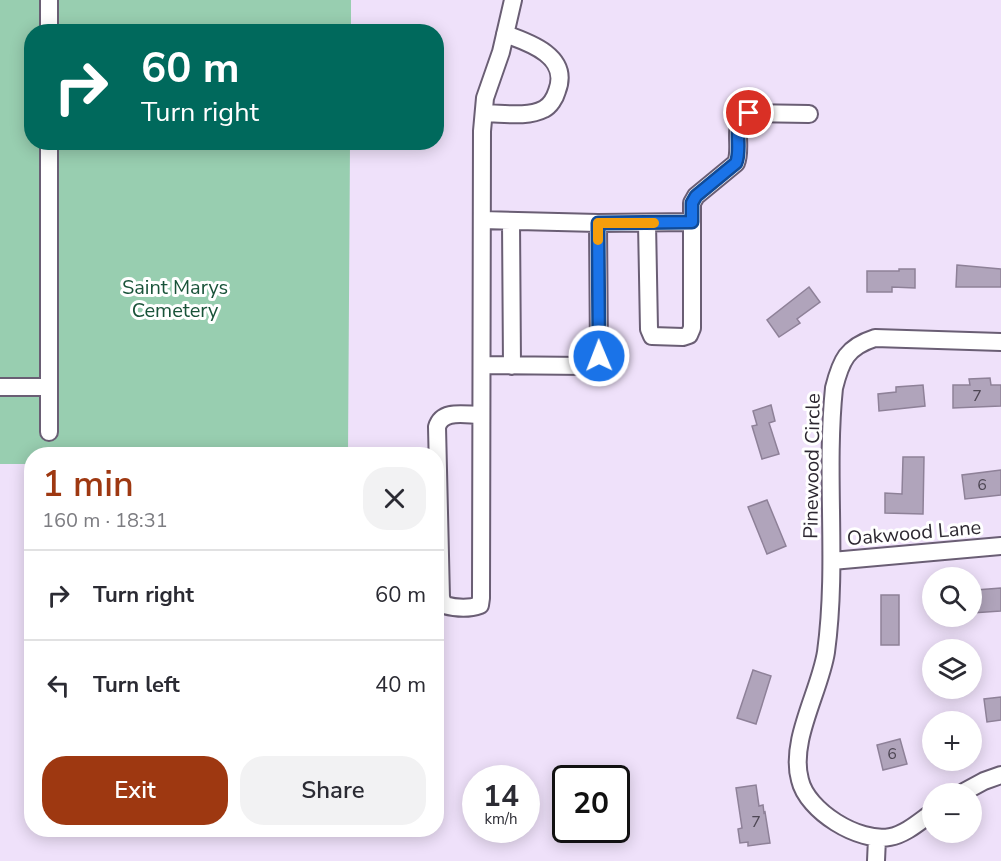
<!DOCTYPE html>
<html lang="en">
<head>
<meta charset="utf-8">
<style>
  :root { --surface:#fff; --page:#f2f2f3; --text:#2b2b33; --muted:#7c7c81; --line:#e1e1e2; --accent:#9e3811 }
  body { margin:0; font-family:"Nunito Sans",sans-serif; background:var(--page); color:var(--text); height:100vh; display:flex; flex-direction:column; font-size:22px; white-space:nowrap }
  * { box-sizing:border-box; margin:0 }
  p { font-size:20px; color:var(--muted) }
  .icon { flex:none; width:33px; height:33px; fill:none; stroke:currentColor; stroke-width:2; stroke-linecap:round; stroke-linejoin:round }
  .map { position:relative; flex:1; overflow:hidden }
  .drawer { position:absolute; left:24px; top:447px; width:420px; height:390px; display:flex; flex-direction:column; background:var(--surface); border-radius:24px; box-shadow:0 3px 15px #0003 }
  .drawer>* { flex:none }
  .hud { position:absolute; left:24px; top:24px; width:420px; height:126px; border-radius:24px; box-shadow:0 3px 15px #0003; background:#00695c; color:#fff; overflow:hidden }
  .buttons { position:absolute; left:922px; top:567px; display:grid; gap:12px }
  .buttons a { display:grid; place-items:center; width:60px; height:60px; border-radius:50%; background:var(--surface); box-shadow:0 3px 15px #0003; font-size:30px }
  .speed { position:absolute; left:462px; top:765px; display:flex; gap:12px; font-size:30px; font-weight:700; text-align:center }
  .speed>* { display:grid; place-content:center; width:78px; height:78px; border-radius:50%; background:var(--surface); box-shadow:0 3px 15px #0003; line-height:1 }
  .speed small { font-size:15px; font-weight:400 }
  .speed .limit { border:3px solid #111; border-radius:9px; background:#fff; color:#111 }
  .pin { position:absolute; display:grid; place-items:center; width:51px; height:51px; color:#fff; margin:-26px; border:3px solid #fff; border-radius:50%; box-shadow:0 2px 6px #0007 }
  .me { position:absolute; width:66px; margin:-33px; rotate:359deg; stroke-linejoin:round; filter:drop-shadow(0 0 4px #0008) }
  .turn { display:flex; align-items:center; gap:21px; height:126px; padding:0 18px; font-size:27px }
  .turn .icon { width:78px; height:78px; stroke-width:2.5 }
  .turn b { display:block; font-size:42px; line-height:51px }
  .round { display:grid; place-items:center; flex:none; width:63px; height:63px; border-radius:24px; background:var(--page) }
  .summary { display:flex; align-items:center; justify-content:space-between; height:102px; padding:0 18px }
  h1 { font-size:36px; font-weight:600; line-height:45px; color:var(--accent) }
  .button { display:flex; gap:12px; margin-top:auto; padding:12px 18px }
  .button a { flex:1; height:69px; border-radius:24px; background:var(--accent); color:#fff; font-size:24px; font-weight:600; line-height:69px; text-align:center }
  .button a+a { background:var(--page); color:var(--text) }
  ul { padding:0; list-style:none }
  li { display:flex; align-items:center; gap:18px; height:90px; padding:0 18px; border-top:2px solid var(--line) }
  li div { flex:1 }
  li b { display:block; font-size:22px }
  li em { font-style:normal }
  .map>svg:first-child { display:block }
</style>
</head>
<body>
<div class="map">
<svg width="1001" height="861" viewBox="0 0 1001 861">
  <rect width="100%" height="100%" fill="#efe1fa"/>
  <!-- green -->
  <path fill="#98ceb0" d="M0,0h351v31l-319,1v110l318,1 -2,311h-316l-1,10h-31z"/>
  <!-- building -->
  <path fill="#b0a4bb" stroke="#8e8198" stroke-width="1.5" d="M957,265l44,4v18h-45z
    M899,269h16v19l-23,-1v5h-25v-21h32z
    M809,287l11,15 -23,17 3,4 -21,14 -12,-17z
    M990,378l1,7h10v21l-48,2v-23h17l-1,-6z
    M923,385l2,21 -46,5 -1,-17 18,-2v-5z
    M771,405l4,16 -6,2 10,31 -17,5 -10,-33 5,-1 -4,-14z
    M903,457h21l-1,57 -38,-1v-20l17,1z
    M1001,470v25l-36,4 -3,-24z
    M767,500l19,46 -19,8 -19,-47z
    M1001,588v23l-29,2v-16h5l-1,-7z
    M881,595h18v50h-18z
    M753,670l18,6 -15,48 -19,-6z
    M1001,697v23l-14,2 -3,-23z
    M900,739l7,25 -24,6 -6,-25z
    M756,785l3,21 4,-1 1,8 1,-1 5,31 -22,3v-4l-8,1 -2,-14 4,-1 -6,-40z"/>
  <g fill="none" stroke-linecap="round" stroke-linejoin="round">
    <defs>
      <path id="minor" d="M49,0v32
        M484,113c18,0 43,5 60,-4 6,-3 11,-11 13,-18 13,-34 -26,-48 -52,-57
        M511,221l1,145
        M692,222v-19l4,-7 40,-33c7,-16 -6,-42 13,-50l60,1
        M598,223l94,-1v106l-3,7 -6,2 -31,-1 -3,-7 -2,-106
        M482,365l106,1 8,-3 3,-7 -1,-133 -116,-3
        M0,387h49
        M481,415c-16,0 -39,-6 -44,12l4,171 3,7c11,3 25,4 36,0l1,-7 1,-467 3,-33 16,-46 12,-52
        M49,432v-290
        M832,561l169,-15
        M960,794l24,-13 17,-6
        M933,812c-13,9 -27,22 -43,25 -31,6 -83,-26 -90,-57 -11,-39 20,-89 26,-128 12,-88 -1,-177 8,-264 7,-28 13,-41 41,-50l126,4
        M876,861l1,-23"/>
    </defs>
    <!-- minor casing -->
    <use href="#minor" stroke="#6a5e74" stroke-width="20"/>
    <!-- minor -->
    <use href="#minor" stroke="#fff" stroke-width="16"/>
  </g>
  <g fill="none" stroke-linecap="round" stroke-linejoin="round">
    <defs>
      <path id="route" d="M599,356l-1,-133 94,-1v-19l4,-7 40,-33c7,-16 -6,-42 13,-50"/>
    </defs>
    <!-- route casing -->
    <use href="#route" stroke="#114b97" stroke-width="15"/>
    <!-- route -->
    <use href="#route" stroke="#1a73e8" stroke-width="10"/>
    <!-- slow -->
    <path stroke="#f59e0b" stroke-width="10" d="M598,240v-17h56"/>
  </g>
  <g text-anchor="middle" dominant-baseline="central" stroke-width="6" stroke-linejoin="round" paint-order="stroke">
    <!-- number labels -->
    <g font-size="16" fill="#4e4754">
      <text x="977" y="396">7</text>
      <text x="982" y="485">6</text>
      <text x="892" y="754">6</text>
      <text x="756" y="822">7</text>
    </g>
    <!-- park labels -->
    <g font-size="20" fill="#195339" stroke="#fff">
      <text x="175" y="287">Saint Marys<tspan x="175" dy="23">Cemetery</tspan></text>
    </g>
    <!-- street labels -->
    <g font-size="20" fill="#2d2831" stroke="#fff">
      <text transform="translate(812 466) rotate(-89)">Pinewood Circle</text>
      <text transform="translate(914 533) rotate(-5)">Oakwood Lane</text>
    </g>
  </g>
</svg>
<div class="buttons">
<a><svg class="icon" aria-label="search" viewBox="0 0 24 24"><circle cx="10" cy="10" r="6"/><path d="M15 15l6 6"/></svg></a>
<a><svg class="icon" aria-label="layers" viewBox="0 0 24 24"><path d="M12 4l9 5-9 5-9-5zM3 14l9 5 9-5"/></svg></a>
<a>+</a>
<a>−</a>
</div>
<div class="speed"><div>14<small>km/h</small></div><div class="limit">20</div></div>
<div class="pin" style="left:749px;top:113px;background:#d93025"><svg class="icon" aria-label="arrive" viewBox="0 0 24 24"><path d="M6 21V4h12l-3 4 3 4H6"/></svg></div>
<svg class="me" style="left:599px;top:356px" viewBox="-20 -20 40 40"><circle r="17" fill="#1a73e8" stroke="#fff" stroke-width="3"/><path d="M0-11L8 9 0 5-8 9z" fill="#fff"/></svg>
<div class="hud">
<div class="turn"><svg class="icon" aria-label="right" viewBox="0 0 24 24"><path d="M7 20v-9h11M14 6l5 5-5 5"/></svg><div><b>60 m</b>Turn right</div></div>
</div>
<section class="drawer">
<div class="summary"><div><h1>1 min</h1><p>160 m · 18:31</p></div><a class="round"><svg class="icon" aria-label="close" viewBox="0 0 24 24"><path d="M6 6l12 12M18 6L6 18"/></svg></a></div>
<ul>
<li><svg class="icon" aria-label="right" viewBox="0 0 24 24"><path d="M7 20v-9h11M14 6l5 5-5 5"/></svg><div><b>Turn right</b></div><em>60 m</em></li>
<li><svg class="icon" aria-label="left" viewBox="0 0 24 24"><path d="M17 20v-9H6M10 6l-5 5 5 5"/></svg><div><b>Turn left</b></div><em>40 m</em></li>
</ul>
<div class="button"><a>Exit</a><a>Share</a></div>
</section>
</div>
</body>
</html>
